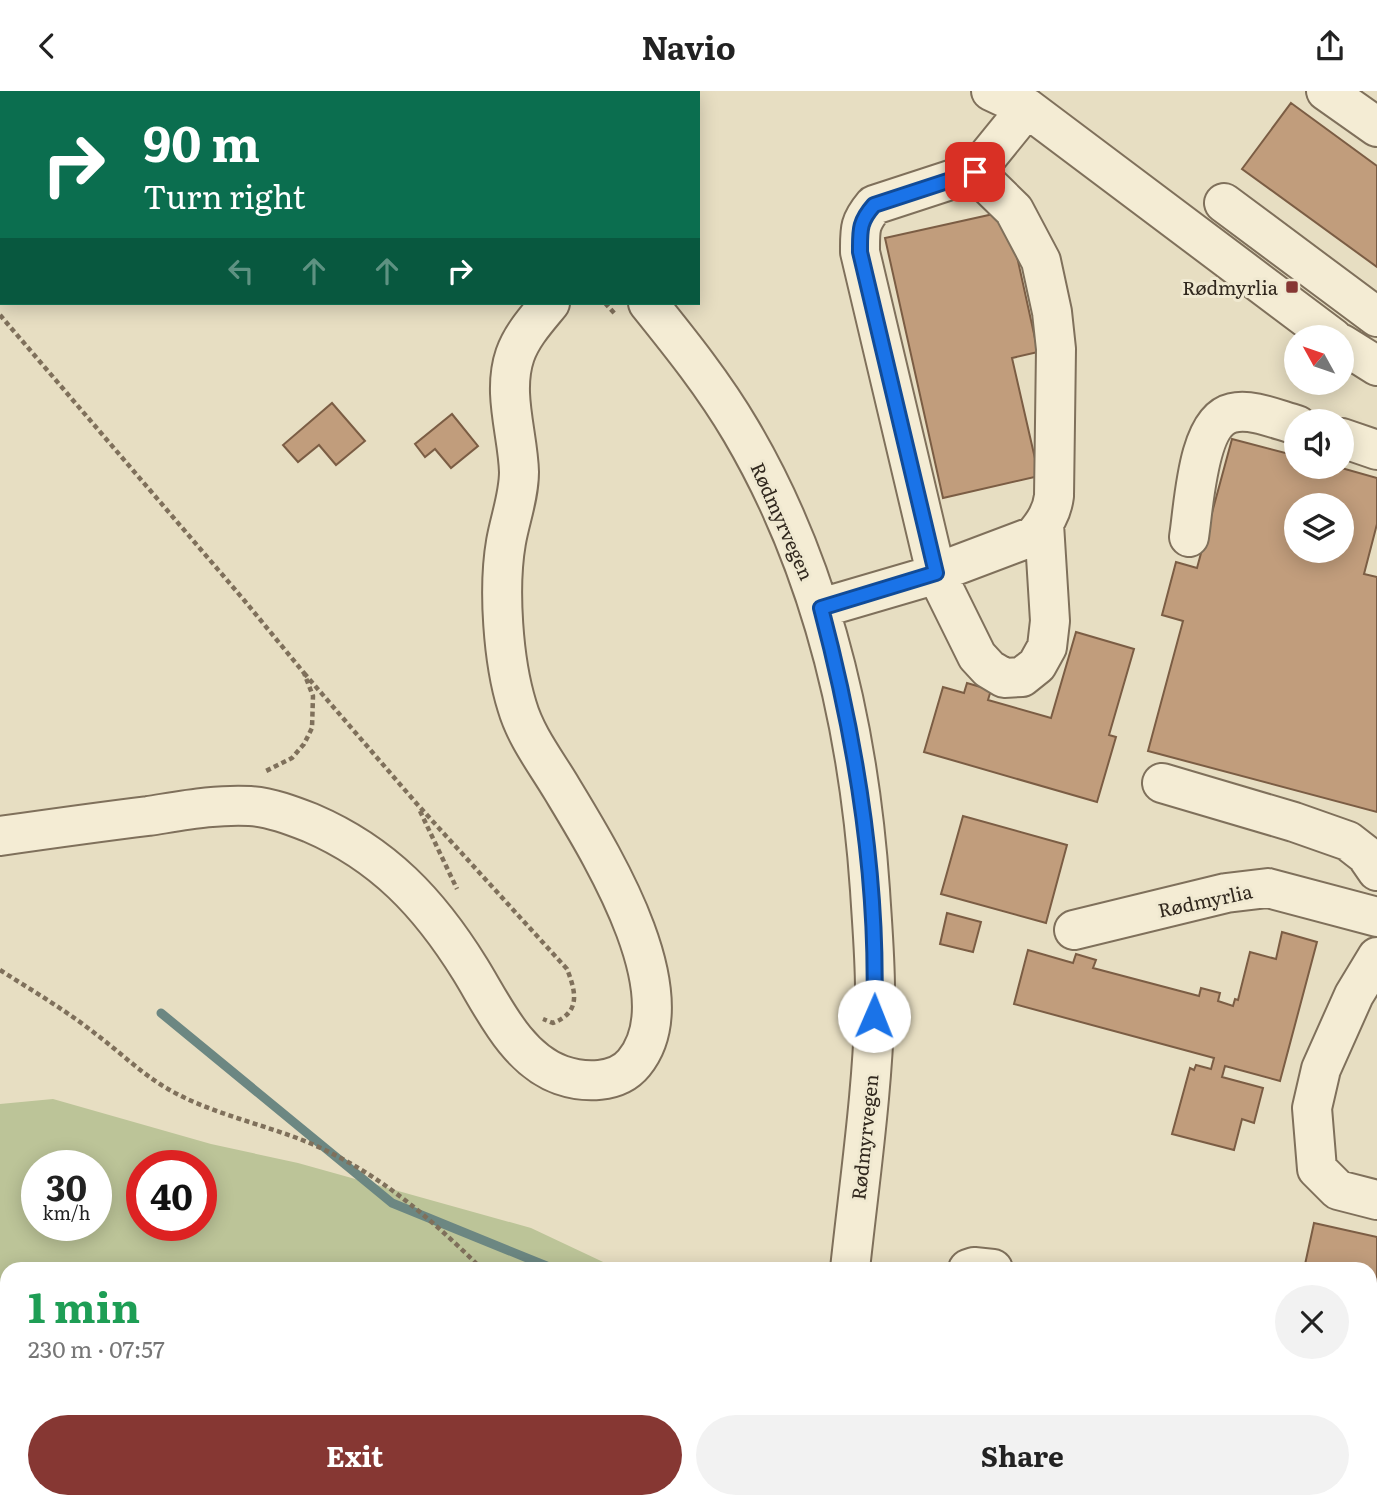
<!DOCTYPE html>
<html lang="en">
<head>
<meta charset="utf-8">
<style>
  :root { --surface:#fff; --page:#f2f2f2; --text:#222; --muted:#767676; --accent:#863733 }
  body { margin:0; font-family:Literata,serif; background:var(--page); color:var(--text); height:100vh; display:flex; flex-direction:column; font-size:26px; white-space:nowrap }
  * { box-sizing:border-box; margin:0 }
  p { font-size:23px; color:var(--muted) }
  .icon { flex:none; width:38px; height:38px; fill:none; stroke:currentColor; stroke-width:2; stroke-linecap:round; stroke-linejoin:round }
  .map { position:relative; flex:1; overflow:hidden }
  .details { position:absolute; left:0px; top:1171px; width:1377px; height:247px; display:flex; flex-direction:column; background:var(--surface); border-radius:21px 21px 0 0; box-shadow:0 4px 18px #0003 }
  .details>* { flex:none }
  .top-card { position:absolute; left:0px; top:0px; width:700px; height:214px; box-shadow:0 4px 18px #0003; background:#0b6e4f; color:#fff; overflow:hidden }
  .needle { width:46px; rotate:310deg }
  .fabs { position:absolute; left:1284px; top:234px; display:grid; gap:14px }
  .fabs a { display:grid; place-items:center; width:70px; height:70px; border-radius:50%; background:var(--surface); box-shadow:0 4px 18px #0003; font-size:35px }
  .speed { position:absolute; left:21px; top:1059px; display:flex; gap:14px; font-size:35px; font-weight:700; text-align:center }
  .speed>* { display:grid; place-content:center; width:91px; height:91px; border-radius:50%; background:var(--surface); box-shadow:0 4px 18px #0003; line-height:1 }
  .speed small { font-size:18px; font-weight:400 }
  .speed .limit { border:10px solid #d22; background:#fff; color:#111 }
  .pin { position:absolute; display:grid; place-items:center; width:60px; height:60px; color:#fff; margin:-30px; border-radius:14px; box-shadow:0 4px 10px #0006 }
  .me { position:absolute; width:77px; margin:-38px; rotate:1deg; stroke-linejoin:round; filter:drop-shadow(0 0 5px #0008) }
  .turn { display:flex; align-items:center; gap:24px; height:147px; padding:0 28px; font-size:32px }
  .turn .icon { width:91px; height:91px; stroke-width:2.5 }
  .turn b { display:block; font-size:49px; line-height:60px }
  .lanes { display:flex; align-items:center; height:66px; padding:0 28px; background:#0003; justify-content:center; gap:35px; direction:ltr }
  .lanes .off { opacity:.35 }
  .round { display:grid; place-items:center; flex:none; width:74px; height:74px; border-radius:37px; background:var(--page) }
  .overview { display:flex; align-items:center; justify-content:space-between; height:119px; padding:0 28px }
  h1 { font-size:42px; font-weight:700; line-height:52px; color:#1e9e55 }
  .button { display:flex; gap:14px; margin-top:auto; padding:14px 28px }
  .button a { flex:1; height:80px; border-radius:42px; background:var(--accent); color:#fff; font-size:28px; font-weight:700; line-height:80px; text-align:center }
  .button a+a { background:var(--page); color:var(--text) }
  header { display:flex; justify-content:space-between; align-items:center; height:91px; padding:0 28px; background:var(--surface); font-size:32px; font-weight:700 }
  .map>svg:first-child { display:block }
</style>
</head>
<body>
<header><svg class="icon" aria-label="back" viewBox="0 0 24 24"><path d="M15 5l-7 7 7 7"/></svg>Navio<svg class="icon" aria-label="share" viewBox="0 0 24 24"><path d="M12 15V3M7 8l5-5 5 5M5 13v7h14v-7"/></svg></header>
<div class="map">
<svg width="1377" height="1416" viewBox="0 0 1377 1416">
  <rect width="100%" height="100%" fill="#e7dec2"/>
  <!-- green -->
  <path fill="#bcc498" fill-rule="evenodd" d="M53,1008l158,45 87,19 233,65 87,41h-611v232h895l1,6h-903v-403zM37,1074h59v60h-59zM142,1074h59v60h-59z"/>
  <g fill="none" stroke-linecap="round" stroke-linejoin="round">
    <!-- stream -->
    <path stroke="#6c8782" stroke-width="9" d="M161,922l231,190 162,66"/>
  </g>
  <!-- building -->
  <path fill="#c19d7c" stroke="#7b5d44" stroke-width="2" fill-rule="evenodd" d="M1291,12l86,63v101l-135,-98z
    M1007,120l31,141 -26,6 27,118 -96,22 -58,-260z
    M332,312l33,38 -29,24 -17,-20 -21,17 -15,-17z
    M452,323l26,32 -27,22 -16,-19 -10,8 -10,-13z
    M1232,348l65,17v11h41l39,11v46l-13,50 13,3v235l-229,-61 35,-130 -21,-6 14,-53 21,6zM1297,415h45v45h-45z
    M1076,541l58,17 -25,86 7,2 -19,65 -173,-50 19,-65 21,6 3,-10 24,7 -3,10 63,18z
    M963,725l104,29 -21,78 -105,-29z
    M947,822l34,9 -8,30 -33,-8z
    M1282,841l35,10 -37,139 -55,-15 -3,11 41,11 -9,35 -12,-4 -8,31 -62,-16 18,-66 4,2 2,-5 15,4 3,-11 -200,-54 14,-54 45,13 3,-9 20,6 -3,8 106,28 2,-8 19,5 -2,8 15,5 2,-7 3,1 12,-48 26,7z
    M1314,1132l63,14v93l-7,-2v-59h-66z
    M1370,1310l7,1v105h-39l1,-6h31z
    M955,1410h54l-1,6h-53z
    M1026,1410h114l-1,6h-65z"/>
  <g fill="none" stroke-linecap="round" stroke-linejoin="round">
    <defs>
      <path id="minor" d="M395,0l2,2
        M991,0l36,17 306,230
        M1326,0l51,36
        M628,2l4,-2
        M975,81l52,-64
        M1224,112l153,114
        M648,212c33,41 66,82 93,128 82,139 118,299 129,459 2,33 5,67 5,100 -1,93 -15,186 -25,279
        M1342,253l35,22
        M1342,347l35,12
        M1189,446c5,-31 8,-116 43,-124 20,-5 46,7 65,12
        M821,517l99,-29 114,-43c11,-13 18,-24 20,-40l2,-147 -4,-37 -11,-51 -27,-51 -39,-38 -101,33c-15,18 -14,24 -14,47l76,321 41,83 12,13 15,9 18,-1 15,-12 10,-18 3,-26 -6,-97
        M1162,692l132,39 54,19 18,14 11,16
        M0,745c49,-7 99,-14 148,-20 33,-5 69,-12 102,-10 20,1 43,10 61,17 72,31 118,80 159,146 23,37 46,90 91,106 23,8 56,9 73,-12 56,-68 -34,-211 -72,-274 -16,-27 -36,-52 -45,-83 -14,-45 -19,-118 -11,-164 4,-23 13,-46 13,-70 -1,-38 -17,-79 -4,-117 7,-20 22,-36 35,-52
        M1074,839l152,-37 42,-5 109,29
        M1377,866l-23,38 -33,74 -9,39 5,61 21,21 39,10
        M968,1178l6,-2 19,2
        M873,1410l2,6
        M937,1410l2,6
        M1152,1416l1,-6
        M1294,1416l3,-6"/>
    </defs>
    <!-- minor casing -->
    <use href="#minor" stroke="#7f705b" stroke-width="42"/>
    <!-- path -->
    <path stroke="#7f705b" stroke-width="4.5" stroke-dasharray="5 3.5" stroke-linecap="butt" d="M342,0l2,2
      M605,212l11,12
      M0,224l244,285 60,73 9,23 -1,32 -8,16 -12,14 -28,14
      M304,582l113,131 150,165c9,23 14,43 -14,54l-10,-4
      M420,720l37,78
      M0,879c33,21 67,41 97,65 24,18 45,39 71,54 45,26 97,35 144,55 68,30 117,73 170,125
      M713,1410l7,6"/>
    <!-- minor -->
    <use href="#minor" stroke="#f4ecd4" stroke-width="38"/>
  </g>
  <g fill="none" stroke-linecap="round" stroke-linejoin="round">
    <defs>
      <path id="route" d="M874,925c5,-137 -18,-276 -53,-408l115,-35 -76,-321c0,-22 -1,-30 14,-47l101,-33"/>
    </defs>
    <!-- route casing -->
    <use href="#route" stroke="#114b97" stroke-width="18"/>
    <!-- route -->
    <use href="#route" stroke="#1a73e8" stroke-width="12"/>
  </g>
  <!-- markers -->
  <rect fill="#863733" stroke="#f0e9d1" stroke-width="2.5" x="1285" y="189" width="14" height="14" rx="3.5"/>
  <g text-anchor="middle" dominant-baseline="central" stroke-width="6" stroke-linejoin="round" paint-order="stroke">
    <!-- poi labels -->
    <g font-size="19" fill="#31281e" stroke="#f0e9d1" text-anchor="end">
      <text x="1278" y="196">Rødmyrlia</text>
    </g>
    <!-- street labels -->
    <g font-size="19" fill="#31281e" stroke="#f0e9d1">
      <text transform="translate(783 430) rotate(66)">Rødmyrvegen</text>
      <text transform="translate(1205 809) rotate(-12)">Rødmyrlia</text>
      <text transform="translate(864 1046) rotate(-84)">Rødmyrvegen</text>
    </g>
  </g>
</svg>
<div class="fabs">
<a><svg class="needle" viewBox="-14 -14 28 28"><path d="M0-13l5 13h-10z" fill="#e53935"/><path d="M0 13l5-13h-10z" fill="#767676"/></svg></a>
<a><svg class="icon" aria-label="sound" viewBox="0 0 24 24"><path d="M4 9h4l5-4v14l-5-4H4zM17 9q2 3 0 6"/></svg></a>
<a><svg class="icon" aria-label="layers" viewBox="0 0 24 24"><path d="M12 4l9 5-9 5-9-5zM3 14l9 5 9-5"/></svg></a>
</div>
<div class="speed"><div>30<small>km/h</small></div><div class="limit">40</div></div>
<div class="pin" style="left:975px;top:81px;background:#d93025"><svg class="icon" aria-label="arrive" viewBox="0 0 24 24"><path d="M6 21V4h12l-3 4 3 4H6"/></svg></div>
<svg class="me" style="left:874px;top:925px" viewBox="-20 -20 40 40"><circle r="19" fill="#fff"/><path d="M0-13L10 11 0 6-10 11z" fill="#1a73e8"/></svg>
<div class="top-card">
<div class="turn"><svg class="icon" aria-label="right" viewBox="0 0 24 24"><path d="M7 20v-9h11M14 6l5 5-5 5"/></svg><div><b>90 m</b>Turn right</div></div>
<div class="lanes"><svg class="icon off" aria-label="left" viewBox="0 0 24 24"><path d="M17 20v-9H6M10 6l-5 5 5 5"/></svg><svg class="icon off" aria-label="ahead" viewBox="0 0 24 24"><path d="M12 20V5M6 11l6-6 6 6"/></svg><svg class="icon off" aria-label="ahead" viewBox="0 0 24 24"><path d="M12 20V5M6 11l6-6 6 6"/></svg><svg class="icon" aria-label="right" viewBox="0 0 24 24"><path d="M7 20v-9h11M14 6l5 5-5 5"/></svg></div>
</div>
<section class="details">
<div class="overview"><div><h1>1 min</h1><p>230 m · 07:57</p></div><a class="round"><svg class="icon" aria-label="close" viewBox="0 0 24 24"><path d="M6 6l12 12M18 6L6 18"/></svg></a></div>
<div class="button"><a>Exit</a><a>Share</a></div>
</section>
</div>
</body>
</html>
